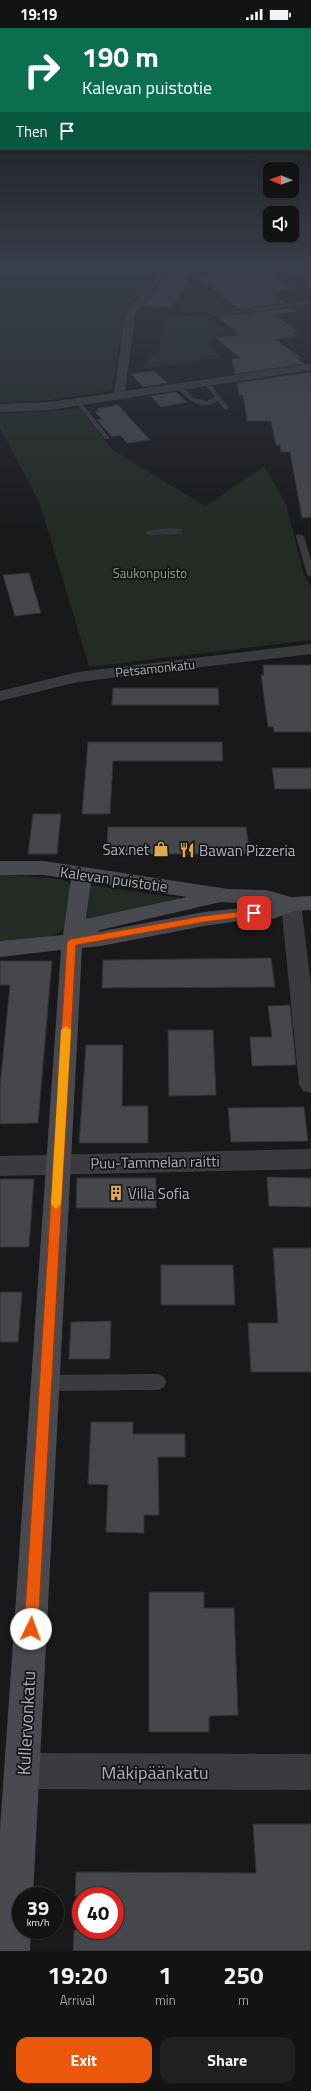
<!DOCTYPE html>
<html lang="en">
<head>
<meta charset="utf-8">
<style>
  :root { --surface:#131314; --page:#202022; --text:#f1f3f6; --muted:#9d9ea0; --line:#323234; --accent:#ea580c }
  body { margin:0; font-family:"Titillium Web",sans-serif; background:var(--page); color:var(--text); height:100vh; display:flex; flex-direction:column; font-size:15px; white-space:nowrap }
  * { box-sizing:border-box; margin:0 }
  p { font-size:13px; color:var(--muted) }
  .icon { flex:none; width:22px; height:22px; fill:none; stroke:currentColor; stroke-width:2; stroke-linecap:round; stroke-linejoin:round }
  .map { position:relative; height:1923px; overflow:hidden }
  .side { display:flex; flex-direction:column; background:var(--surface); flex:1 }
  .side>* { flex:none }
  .top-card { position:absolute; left:0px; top:0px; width:311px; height:122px; box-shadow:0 1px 3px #0004,0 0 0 1px var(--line); background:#0b6e4f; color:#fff; overflow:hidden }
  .needle { width:26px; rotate:271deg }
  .tools { position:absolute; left:263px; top:134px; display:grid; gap:8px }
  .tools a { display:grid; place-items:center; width:36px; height:36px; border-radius:8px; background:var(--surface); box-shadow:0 1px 3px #0004,0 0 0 1px var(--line); font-size:20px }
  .speed { position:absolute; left:12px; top:1859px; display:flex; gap:8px; font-size:20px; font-weight:700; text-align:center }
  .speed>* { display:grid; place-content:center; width:52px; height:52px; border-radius:50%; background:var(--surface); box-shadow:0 1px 3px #0004,0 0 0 1px var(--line); line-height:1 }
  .speed small { font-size:10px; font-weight:400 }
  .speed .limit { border:6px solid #d22; background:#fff; color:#111 }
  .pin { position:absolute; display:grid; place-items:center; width:34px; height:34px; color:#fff; margin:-17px; border-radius:8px; box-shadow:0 2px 6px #0006 }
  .me { position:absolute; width:44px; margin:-22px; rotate:3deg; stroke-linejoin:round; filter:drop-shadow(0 0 3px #0008) }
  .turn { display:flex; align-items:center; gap:14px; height:84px; padding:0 16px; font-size:18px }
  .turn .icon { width:52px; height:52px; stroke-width:2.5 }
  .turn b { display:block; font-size:28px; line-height:34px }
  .then { display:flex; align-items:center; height:38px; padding:0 16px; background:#0003; gap:8px; font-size:15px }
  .eta { display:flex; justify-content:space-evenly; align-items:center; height:68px; text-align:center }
  .eta b { font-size:24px; font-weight:700; line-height:28px }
  .primary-button { display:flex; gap:8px; margin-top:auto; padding:8px 16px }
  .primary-button a { flex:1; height:46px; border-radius:12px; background:var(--accent); color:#fff; font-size:16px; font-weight:700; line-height:46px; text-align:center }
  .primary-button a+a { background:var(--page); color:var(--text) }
  .status { display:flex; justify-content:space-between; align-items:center; height:28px; padding:0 20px; background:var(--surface); direction:ltr }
  .status svg { height:11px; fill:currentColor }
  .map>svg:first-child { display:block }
</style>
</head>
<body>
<div class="status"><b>19:19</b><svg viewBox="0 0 49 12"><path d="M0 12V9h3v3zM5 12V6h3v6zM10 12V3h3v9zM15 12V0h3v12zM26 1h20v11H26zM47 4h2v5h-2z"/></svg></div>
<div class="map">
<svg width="311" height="1923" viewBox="0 0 311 1923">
  <rect width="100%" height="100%" fill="#19191b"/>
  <!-- green -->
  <path fill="#232b24" d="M0,237h159l-35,51 -12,74 -61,10 -51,2z
    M187,266c19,0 32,6 49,15l-33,4 -26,-1z
    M168,287l40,2 20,16 -21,7 12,18 -76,11 2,-8 15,-11 4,-33z
    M79,380l34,42 92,56 59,-39 22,37 18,70 7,13v53l-222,27 -49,-163 -40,-76v-14l38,-2z
    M0,846l60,5 8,3 5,6c-2,11 -2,26 -7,36 -8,19 -49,18 -66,19z
    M90,857l90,13v2l-93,19z"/>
  <!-- water -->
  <path fill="#30383e" d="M170,500l13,1 -2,5 -34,1 -1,-4z"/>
  <!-- building -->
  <path fill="#46474b" stroke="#333337" d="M262,238l30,21h-4l3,2 -19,3 13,10 -46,7 -44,-34z
    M170,241l22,2 -20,37 -29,-2z
    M293,280l3,2h-4l2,2 -20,2 24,18 -5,1 4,3 -22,3 26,19h-4l7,6 -69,10 -3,-15 8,-1 -24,-20 24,-3 -22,-18z
    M154,343l13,12 -24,4 -12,-13z
    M311,344v145l-9,1 -12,-66h-9l-1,-7h-4l-5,-24h-24l-4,-26h-4l-2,-12z
    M176,364l11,10 -26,5 -10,-11z
    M118,377l32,35 -23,3 -7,-8 -8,2 -15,-17 5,-1 -7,-7 4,-1 -2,-2z
    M29,545l12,40 -26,3 -12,-41z
    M263,637h48v67h-37l-1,-5h-5l-7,-52h3z
    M113,660h105l1,17h-107z
    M88,714h134l1,19h-110l-3,53h-28z
    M272,740h39v21h-36z
    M33,786h28l-4,40h-29z
    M108,799h138l4,27h-143z
    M271,930l4,29 -173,1 1,-28z
    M0,933h52l-14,162 -38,1v-38l10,-101h-10z
    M290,977l6,60 -44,1 -2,-29h22l-4,-31z
    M168,1002h45l3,65 -47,1z
    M86,1017h37l-1,61h26v37h-69z
    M304,1079l4,34 -77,1 -3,-34z
    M267,1149l44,1v29l-42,-1z
    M77,1150h79v30h-80z
    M0,1151h34l-5,68h-29z
    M273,1220h38v124h-60l-3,-49h30z
    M161,1237h72l2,40h-74z
    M0,1264h22l-4,50h-18z
    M111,1293l-1,38h-41l2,-37z
    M91,1394h42v12h52v23h-27l1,58h-15v18l-38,-1 2,-47 -20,-1z
    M149,1564h55v16h30l4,107 -29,1v16h-60z
    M253,1796h58v127h-238l1,-21h41v-34h-40l1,-24 180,1z"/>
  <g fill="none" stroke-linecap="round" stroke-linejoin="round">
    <!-- lane -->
    <path fill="#3a3b3f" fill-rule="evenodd" d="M311,272v4l-96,12 -3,-2z
      M204,353h4l20,26v2h-4l-7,-8c-16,11 -31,-2 -41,-15l5,-1 13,13 13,3 8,-4 -12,-15z
      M76,373h4l29,36v2h-4l-29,-36z
      M297,506l7,2 7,25v16l-4,-2 -11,-39z
      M158,1346l6,3 2,5 -2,5 -6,3 -112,1 -6,-3 -2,-5 2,-5 6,-3z"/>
    <!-- street -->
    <path fill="#3a3b3f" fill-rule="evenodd" d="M162,237h9l-36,50 -10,76 186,-27v6l-262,40 -49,2v-8l49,-2 65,-9 11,-78z
      M303,237h8v23l-5,-3z
      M311,616v10l-233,28 -78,19v-10l78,-19z
      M291,869l7,2 3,5 10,81v108l-8,-2 -4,-7 -18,-180 3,-5z
      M311,1121v20l-311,7v-20z
      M23,1725l288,1v36l-288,-1 -13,-5 -5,-13 5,-13z"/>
    <!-- secondary -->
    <path fill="#494a4f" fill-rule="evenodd" d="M0,833h44l184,28 38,1 25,7 20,-1v14l-17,1 -24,9 -31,1 -35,5 -103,20 -19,2 -49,948h-12v34h10l-1,21h-30v-122l61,-879 -61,7v-16l63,-6 8,-56 -27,-4h-44zM91,854l96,15 -101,22zM221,874l49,3 -66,7 -107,20 3,-2z"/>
  </g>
  <!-- sky -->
  <linearGradient id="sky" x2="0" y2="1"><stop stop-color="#0e0e0f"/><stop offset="0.47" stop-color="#383e4a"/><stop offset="1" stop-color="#383e4a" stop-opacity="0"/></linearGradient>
  <rect width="311" height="506" fill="url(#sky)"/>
  <!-- route -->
  <path fill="#ea580c" stroke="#983908" d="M254,882l4,3 -1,2 -53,7 -128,23 -38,684 -2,5 -5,2 -5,-2 -2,-5 43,-687 4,-3 133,-23z"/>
  <!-- slow -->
  <path fill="#f59e0b" d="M66,998l5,4 -10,174 -5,5 -5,-5 10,-174z"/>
  <!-- icons -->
  <defs>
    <symbol id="shop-bare" viewBox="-9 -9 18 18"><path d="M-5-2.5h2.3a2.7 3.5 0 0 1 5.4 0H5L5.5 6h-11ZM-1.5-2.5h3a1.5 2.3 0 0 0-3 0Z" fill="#e0ab4c" stroke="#141416" stroke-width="2.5" paint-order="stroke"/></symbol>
    <symbol id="restaurant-bare" viewBox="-9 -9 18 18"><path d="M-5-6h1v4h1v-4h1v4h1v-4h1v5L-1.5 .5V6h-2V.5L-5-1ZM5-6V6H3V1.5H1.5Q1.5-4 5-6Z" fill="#e0ab4c" stroke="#141416" stroke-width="2.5" paint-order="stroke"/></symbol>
    <symbol id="building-bare" viewBox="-9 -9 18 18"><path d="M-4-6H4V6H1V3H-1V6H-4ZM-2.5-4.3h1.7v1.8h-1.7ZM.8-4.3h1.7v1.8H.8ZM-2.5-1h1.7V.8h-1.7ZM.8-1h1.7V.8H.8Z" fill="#e0ab4c" stroke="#141416" stroke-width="2.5" paint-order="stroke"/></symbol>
  </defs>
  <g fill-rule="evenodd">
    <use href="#shop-bare" x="150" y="810" width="22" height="22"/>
    <use href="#restaurant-bare" x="176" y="811" width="22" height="22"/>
    <use href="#building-bare" x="105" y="1154" width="22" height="22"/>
  </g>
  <g text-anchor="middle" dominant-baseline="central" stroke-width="3.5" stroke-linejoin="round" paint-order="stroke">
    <!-- far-park labels -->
    <g font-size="13" fill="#86a287" stroke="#141416">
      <text x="150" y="545">Saukonpuisto</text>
    </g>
    <!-- far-street labels -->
    <g font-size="13" fill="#adb1b9" stroke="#141416">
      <text transform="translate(155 640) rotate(-6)">Petsamonkatu</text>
    </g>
    <!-- poi labels -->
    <g font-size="15" fill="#adb1b9" stroke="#141416" text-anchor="start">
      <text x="149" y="821" text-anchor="end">Sax.net</text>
      <text x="199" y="822">Bawan Pizzeria</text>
      <text x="128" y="1165">Villa Sofia</text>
    </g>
    <!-- street labels -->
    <g font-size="15" fill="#adb1b9" stroke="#141416">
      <text transform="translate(114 851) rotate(8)">Kalevan puistotie</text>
      <text transform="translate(155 1134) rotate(-1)">Puu-Tammelan raitti</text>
    </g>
    <!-- near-street labels -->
    <g font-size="18" fill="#adb1b9" stroke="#141416">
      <text transform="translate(26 1695) rotate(-87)">Kullervonkatu</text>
      <text x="155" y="1744">Mäkipäänkatu</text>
    </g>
  </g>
</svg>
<div class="tools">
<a><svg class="needle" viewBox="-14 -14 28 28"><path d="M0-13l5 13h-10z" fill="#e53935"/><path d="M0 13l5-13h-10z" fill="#9d9ea0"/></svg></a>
<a><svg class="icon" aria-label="sound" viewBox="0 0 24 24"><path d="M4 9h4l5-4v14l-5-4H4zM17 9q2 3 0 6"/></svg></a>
</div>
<div class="speed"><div>39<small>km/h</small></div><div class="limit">40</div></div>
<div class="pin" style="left:254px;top:885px;background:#d93025"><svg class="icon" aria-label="arrive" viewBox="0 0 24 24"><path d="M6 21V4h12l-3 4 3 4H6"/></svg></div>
<svg class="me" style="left:31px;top:1601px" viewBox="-20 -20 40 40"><circle r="19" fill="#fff"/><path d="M0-13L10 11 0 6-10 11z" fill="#ea580c"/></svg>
<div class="top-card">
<div class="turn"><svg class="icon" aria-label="right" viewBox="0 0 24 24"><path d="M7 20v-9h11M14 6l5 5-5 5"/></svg><div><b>190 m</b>Kalevan puistotie</div></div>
<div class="then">Then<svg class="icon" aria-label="arrive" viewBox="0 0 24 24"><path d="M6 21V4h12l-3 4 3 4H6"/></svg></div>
</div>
</div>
<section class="side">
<div class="eta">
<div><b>19:20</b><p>Arrival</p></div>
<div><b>1</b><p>min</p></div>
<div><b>250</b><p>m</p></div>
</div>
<div class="primary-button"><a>Exit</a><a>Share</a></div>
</section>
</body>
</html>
